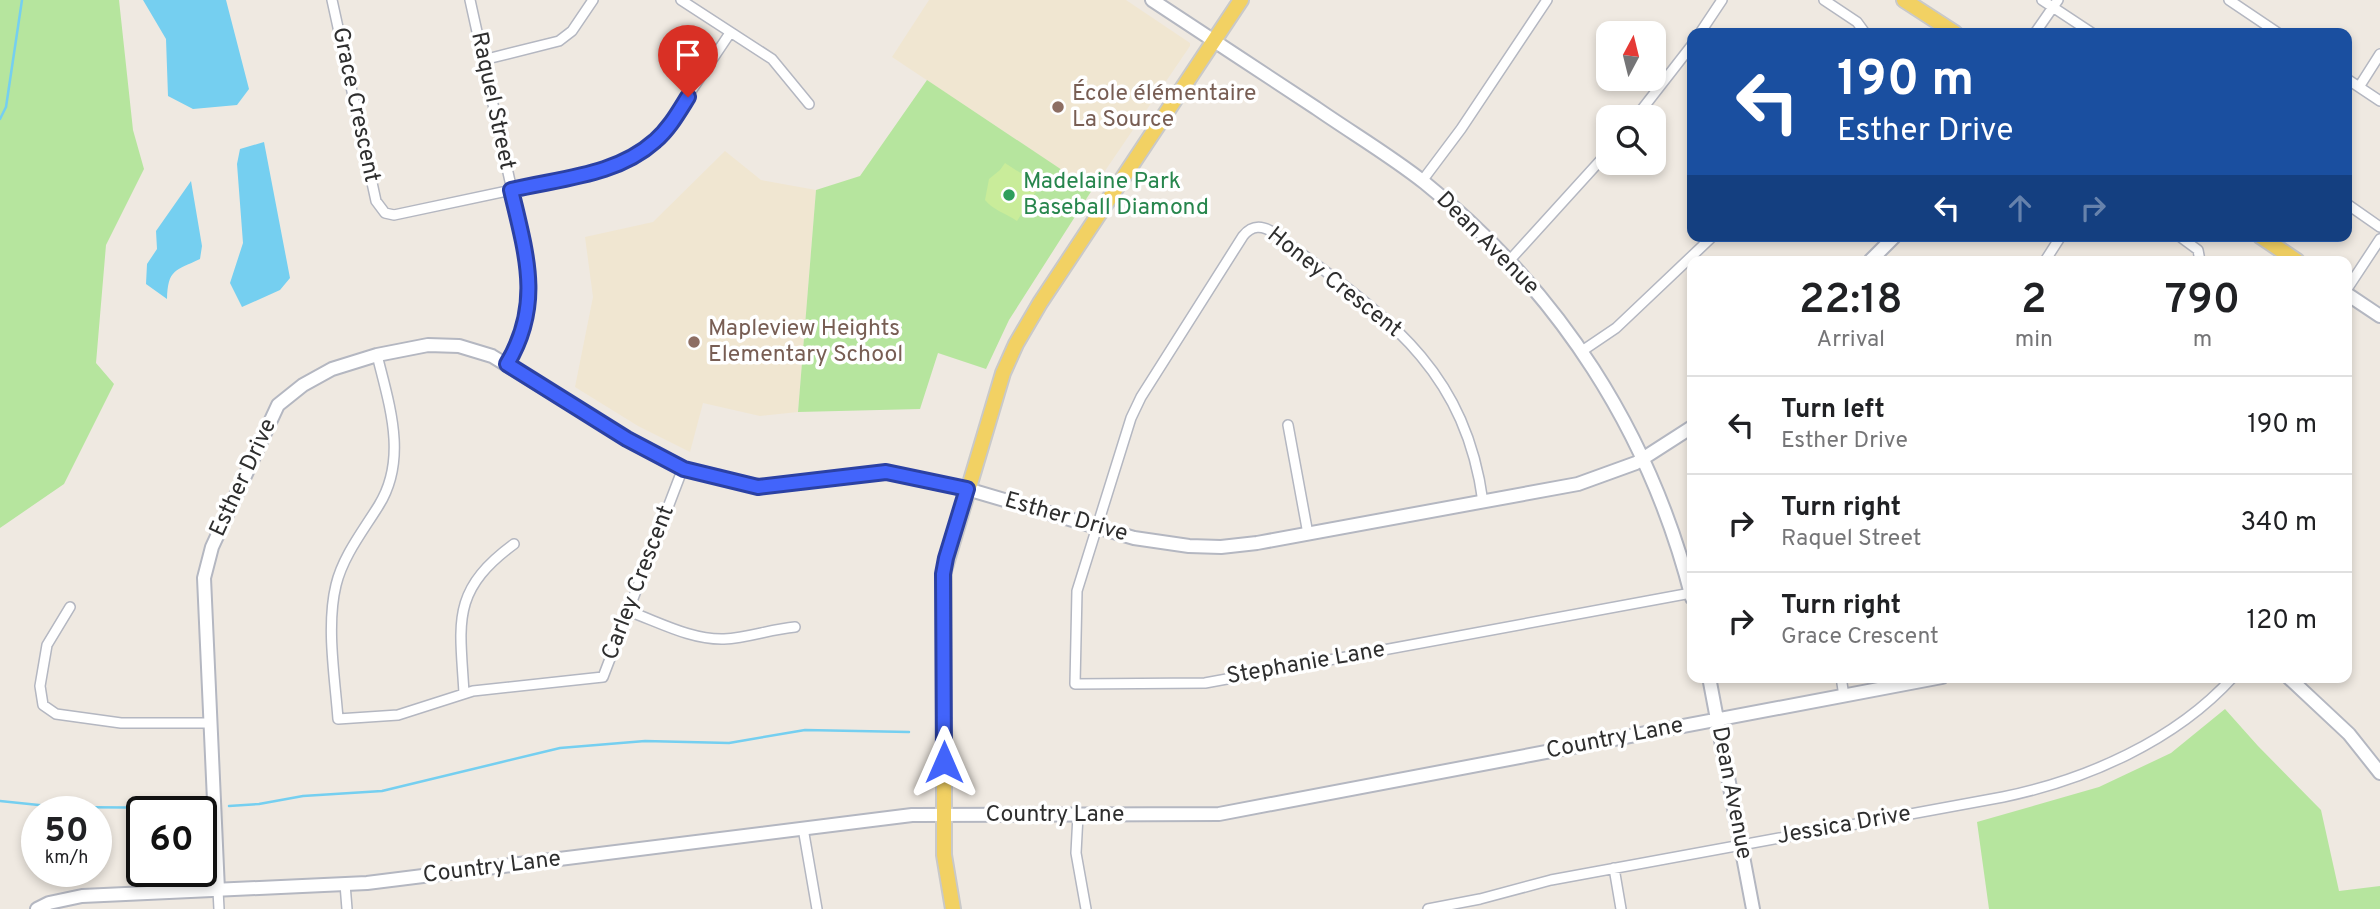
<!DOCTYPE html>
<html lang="en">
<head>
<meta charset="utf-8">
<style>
  :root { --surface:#fff; --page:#f6f6f6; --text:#202124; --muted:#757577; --line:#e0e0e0 }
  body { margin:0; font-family:Overpass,sans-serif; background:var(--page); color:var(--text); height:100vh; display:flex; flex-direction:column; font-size:26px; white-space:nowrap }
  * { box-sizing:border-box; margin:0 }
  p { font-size:23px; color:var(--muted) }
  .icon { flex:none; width:38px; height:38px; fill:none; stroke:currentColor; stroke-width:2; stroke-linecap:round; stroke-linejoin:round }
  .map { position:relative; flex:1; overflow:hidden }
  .drawer { position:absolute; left:1687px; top:256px; width:665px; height:427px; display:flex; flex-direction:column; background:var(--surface); border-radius:14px; box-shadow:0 4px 10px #0003 }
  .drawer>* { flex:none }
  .banner { position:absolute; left:1687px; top:28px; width:665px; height:214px; border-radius:14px; box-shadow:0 4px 10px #0003; background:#1a4fa0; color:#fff; overflow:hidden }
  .needle { width:46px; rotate:7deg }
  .buttons { position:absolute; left:1596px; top:21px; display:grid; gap:14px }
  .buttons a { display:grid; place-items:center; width:70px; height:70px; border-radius:14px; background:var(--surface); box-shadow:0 4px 10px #0003; font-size:35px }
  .speed { position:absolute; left:21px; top:796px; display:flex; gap:14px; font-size:35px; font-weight:700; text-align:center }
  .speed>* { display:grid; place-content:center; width:91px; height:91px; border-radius:50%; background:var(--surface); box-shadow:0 4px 10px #0003; line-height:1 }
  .speed small { font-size:18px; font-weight:400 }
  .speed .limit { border:4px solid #111; border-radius:10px; background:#fff; color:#111 }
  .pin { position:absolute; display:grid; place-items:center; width:60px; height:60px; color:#fff; margin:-72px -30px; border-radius:50% 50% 50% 0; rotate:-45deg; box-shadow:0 0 7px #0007 }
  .pin .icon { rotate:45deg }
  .me { position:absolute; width:77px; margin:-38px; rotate:0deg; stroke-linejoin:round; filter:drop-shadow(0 0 5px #0008) }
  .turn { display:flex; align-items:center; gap:24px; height:147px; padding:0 35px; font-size:32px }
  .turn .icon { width:91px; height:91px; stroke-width:2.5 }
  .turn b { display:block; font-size:49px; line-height:60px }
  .lanes { display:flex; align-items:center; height:66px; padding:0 35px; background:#0003; justify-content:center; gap:35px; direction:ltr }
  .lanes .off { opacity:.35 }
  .eta { display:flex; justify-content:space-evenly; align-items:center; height:119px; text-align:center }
  .eta b { font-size:42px; font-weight:600; line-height:49px }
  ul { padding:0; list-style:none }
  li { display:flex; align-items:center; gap:21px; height:98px; padding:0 35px; border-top:2px solid var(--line) }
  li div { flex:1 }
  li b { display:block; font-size:26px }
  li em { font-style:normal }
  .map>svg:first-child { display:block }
</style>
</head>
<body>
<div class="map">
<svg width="2380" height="909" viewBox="0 0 2380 909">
  <rect width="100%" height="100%" fill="#efe9e1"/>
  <!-- education -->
  <path fill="#f0e6d1" d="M929,0h197l64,43v3l-98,144 -200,-133z
    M725,151l36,29 55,10 -18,222 -38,4 -57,-13 -13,49 -52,-26 -63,-39 18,-90 -8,-60 68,-15z"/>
  <!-- green -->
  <path fill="#b6e59e" d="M0,0h119l14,130 11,39 -38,76 -10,118 18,21 -50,100 -64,44z
    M927,80l165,110 -83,130 -23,49 -48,-16 -18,56 -122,3 18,-222 44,-14z
    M2225,709l33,37 63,64 18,81 41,-5v23h-391l-12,-87 122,-35 72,-34z"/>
  <!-- pitch -->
  <path fill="#c9ec9a" d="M1005,163l31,20 1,7 -20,31c-11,-8 -23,-10 -32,-21l4,-21 11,-9z"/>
  <!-- water -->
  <path fill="#75cff0" d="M143,0h83l23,89 -12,16 -44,4 -25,-13 -2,-57z
    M264,142l26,136 -10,12 -38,17 -12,-24 13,-40 -6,-79 3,-15z
    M191,181l11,65 -2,13c-25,12 -32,10 -33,40l-21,-15 1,-20 10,-15 -1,-18z"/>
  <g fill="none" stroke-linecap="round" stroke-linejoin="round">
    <!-- stream -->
    <path stroke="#75cff0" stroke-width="2.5" d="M0,119l6,-12 16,-107
      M0,801l58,6 138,1
      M229,806l30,-2 44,-8 79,-5 178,-43 85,-7 84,2 76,-13 104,2"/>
    <defs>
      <path id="street" d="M332,0l44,201 9,12 9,2 198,-42 34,-12 20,-12 19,-19 65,-97
        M470,0l56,254c7,41 2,74 -19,110
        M681,0l91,59 37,45
        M1824,0l33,22 8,11
        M2042,0l50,33
        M2229,0l49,33
        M1700,33l22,-33
        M2035,33l23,-33
        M483,60l76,-19 13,-10 21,-31
        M2347,79l33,22
        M2359,87l21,-33
        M1636,117l56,-72
        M1422,181l39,-52 86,-129
        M2347,204l33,23
        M2179,236l19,14 2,11
        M1509,261l99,-109
        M2045,261l16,-25
        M2347,289l33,-50
        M1582,351l34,-23 97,-92
        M377,355c12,49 31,103 2,150 -16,26 -36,51 -43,80 -10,41 -1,93 2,134l60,-4 75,-24 130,-14 80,-209
        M1288,425l20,109
        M1483,502c-19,-141 -106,-191 -209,-269 -12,-8 -22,-8 -31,3l-102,161 -10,21 -54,173 -2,93 130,-1 486,-90
        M70,607l-23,38 -7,41 3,19 13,9 65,9h90
        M628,611c31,11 63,29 96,28 24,-1 47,-10 71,-12
        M1841,677l3,19
        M464,693c-4,-70 -14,-102 50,-149
        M1078,815l-2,38 10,56
        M803,828l14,81
        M1614,868l7,41
        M345,884l2,25
        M218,890l1,19
        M1428,909l52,-10 71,-19 452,-83c83,-17 172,-56 230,-120"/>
      <path id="secondary" d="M1152,0c55,36 109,72 164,108 36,25 75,48 109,75 134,108 225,249 267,415
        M1870,261l25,-25
        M2347,294l33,22
        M1709,677l44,232
        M2288,677l61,57 31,39
        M218,890l-14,-312 8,-31 66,-142 25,-20 29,-16 45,-14 51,-10 31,1 33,10 135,83 57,30 74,18 128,-15 81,17 167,49 55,8 32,1 36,-4 321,-59 58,-21 56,-36
        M37,909l12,-6 33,-7 285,-13 545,-68 307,-1 723,-137"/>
      <path id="primary" d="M1904,0l51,33
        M2260,236l37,25
        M953,909l-9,-54v-284l59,-198 13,-29 24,-41 201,-303"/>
    </defs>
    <!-- street casing -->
    <use href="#street" stroke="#b4b7c1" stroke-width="12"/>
    <!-- secondary casing -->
    <use href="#secondary" stroke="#b4b7c1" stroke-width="16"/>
    <!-- primary casing -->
    <use href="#primary" stroke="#c9c9c9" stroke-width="18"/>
    <!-- street -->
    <use href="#street" stroke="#fff" stroke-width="9"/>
    <!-- secondary -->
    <use href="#secondary" stroke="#fff" stroke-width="12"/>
    <!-- primary -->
    <use href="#primary" stroke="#f2d163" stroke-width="14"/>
  </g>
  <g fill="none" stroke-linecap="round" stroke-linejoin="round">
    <defs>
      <path id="route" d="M688,97c-10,16 -19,32 -33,44 -39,35 -95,37 -144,49 15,64 32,114 -4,174l120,75 57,30 74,18 128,-15 81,17 -21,69 -3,16 1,188"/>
    </defs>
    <!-- route casing -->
    <use href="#route" stroke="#2b41a3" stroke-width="18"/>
    <!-- route -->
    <use href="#route" stroke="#4264fb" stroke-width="12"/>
  </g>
  <!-- markers -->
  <g fill="#8d6e63" stroke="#fff" stroke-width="2.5">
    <circle cx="1058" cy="107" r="7"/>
    <circle cx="694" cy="342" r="7"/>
  </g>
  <circle fill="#2e9e5b" stroke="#fff" stroke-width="2.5" cx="1009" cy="195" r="7"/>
  <g text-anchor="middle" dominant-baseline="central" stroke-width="7" stroke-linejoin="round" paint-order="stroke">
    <!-- education labels -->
    <g font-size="23" fill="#785e54" stroke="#fff" text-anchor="start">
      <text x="1072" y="94">École élémentaire<tspan x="1072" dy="26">La Source</tspan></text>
      <text x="708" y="329">Mapleview Heights<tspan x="708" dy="26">Elementary School</tspan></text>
    </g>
    <!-- street labels -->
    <g font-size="23" fill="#2e2e2e" stroke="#fff">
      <text transform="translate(492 101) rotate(78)">Raquel Street</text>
      <text transform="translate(355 105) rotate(78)">Grace Crescent</text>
      <text transform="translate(1487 244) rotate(45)">Dean Avenue</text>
      <text transform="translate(1334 283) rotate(38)">Honey Crescent</text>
      <text transform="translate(244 478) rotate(-65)">Esther Drive</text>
      <text transform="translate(1066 518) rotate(16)">Esther Drive</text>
      <text transform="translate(639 583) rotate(-69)">Carley Crescent</text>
      <text transform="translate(1306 664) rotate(-10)">Stephanie Lane</text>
      <text transform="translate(1615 739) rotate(-11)">Country Lane</text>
      <text transform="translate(1731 793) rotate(79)">Dean Avenue</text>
      <text x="1055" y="815">Country Lane</text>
      <text transform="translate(1844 826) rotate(-10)">Jessica Drive</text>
      <text transform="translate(492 868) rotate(-7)">Country Lane</text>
    </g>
    <!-- leisure labels -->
    <g font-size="23" fill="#27864d" stroke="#fff" text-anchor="start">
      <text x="1023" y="182">Madelaine Park<tspan x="1023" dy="26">Baseball Diamond</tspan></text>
    </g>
  </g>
</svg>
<div class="buttons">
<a><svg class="needle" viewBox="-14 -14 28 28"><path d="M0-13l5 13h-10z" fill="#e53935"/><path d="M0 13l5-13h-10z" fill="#757577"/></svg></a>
<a><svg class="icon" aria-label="search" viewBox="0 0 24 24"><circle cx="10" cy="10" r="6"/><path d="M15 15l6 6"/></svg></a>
</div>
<div class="speed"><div>50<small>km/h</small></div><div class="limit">60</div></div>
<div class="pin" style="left:688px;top:97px;background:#d93025"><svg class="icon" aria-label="arrive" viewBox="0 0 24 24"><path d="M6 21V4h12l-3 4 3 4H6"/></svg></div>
<svg class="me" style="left:944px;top:762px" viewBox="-20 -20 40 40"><path d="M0-17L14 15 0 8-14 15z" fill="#4264fb" stroke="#fff" stroke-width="4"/></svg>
<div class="banner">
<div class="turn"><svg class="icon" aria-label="left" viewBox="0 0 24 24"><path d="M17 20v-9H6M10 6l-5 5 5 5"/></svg><div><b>190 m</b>Esther Drive</div></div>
<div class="lanes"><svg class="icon" aria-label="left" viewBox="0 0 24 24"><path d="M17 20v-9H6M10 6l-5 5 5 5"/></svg><svg class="icon off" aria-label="ahead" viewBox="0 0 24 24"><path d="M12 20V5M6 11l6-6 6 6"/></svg><svg class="icon off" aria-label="right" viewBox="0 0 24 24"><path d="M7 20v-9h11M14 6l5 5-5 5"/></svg></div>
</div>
<section class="drawer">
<div class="eta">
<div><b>22:18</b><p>Arrival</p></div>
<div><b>2</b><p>min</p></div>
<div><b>790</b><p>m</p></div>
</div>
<ul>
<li><svg class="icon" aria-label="left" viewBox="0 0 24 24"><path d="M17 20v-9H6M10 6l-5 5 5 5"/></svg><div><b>Turn left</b><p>Esther Drive</p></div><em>190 m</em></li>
<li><svg class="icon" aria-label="right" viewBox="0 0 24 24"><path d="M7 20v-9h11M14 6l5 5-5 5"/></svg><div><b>Turn right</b><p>Raquel Street</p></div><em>340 m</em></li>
<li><svg class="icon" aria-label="right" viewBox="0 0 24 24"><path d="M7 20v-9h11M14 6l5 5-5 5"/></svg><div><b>Turn right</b><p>Grace Crescent</p></div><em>120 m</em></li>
</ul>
</section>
</div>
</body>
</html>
